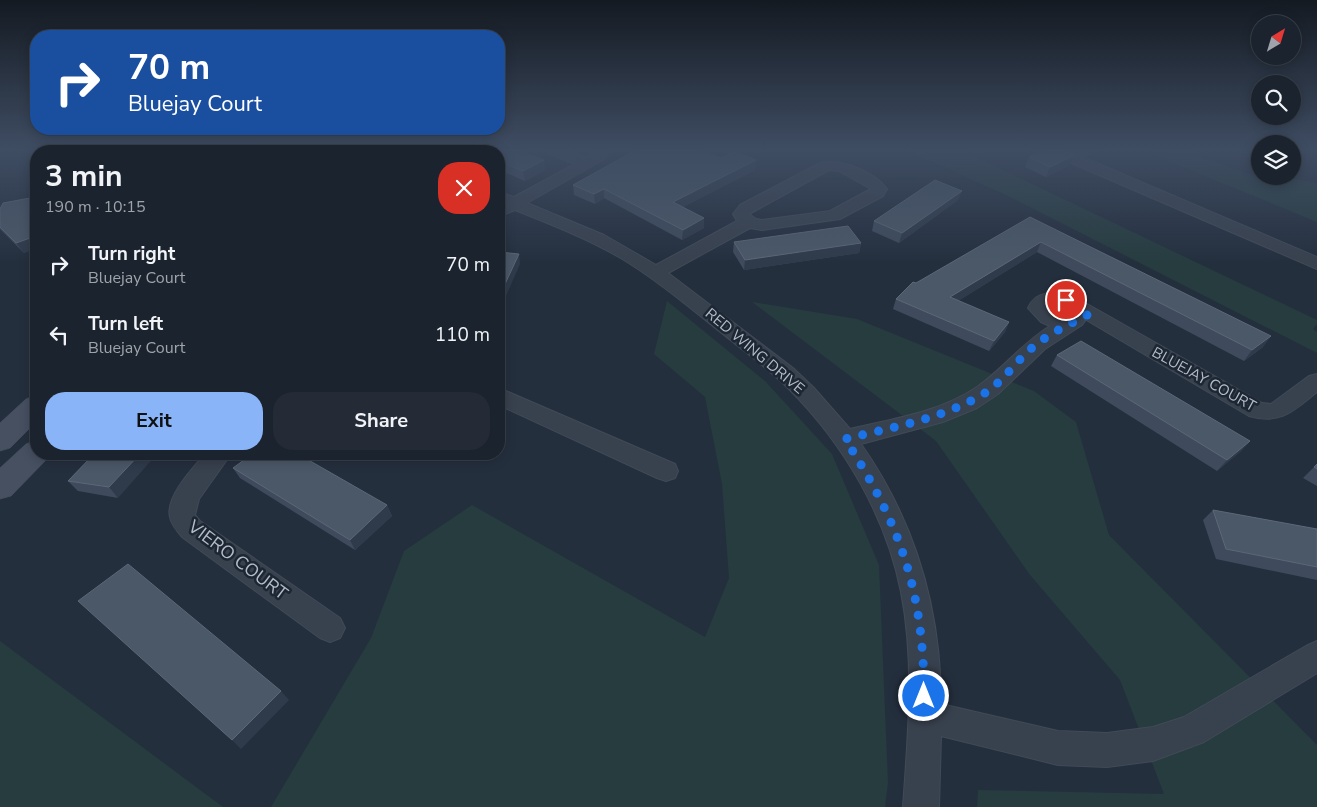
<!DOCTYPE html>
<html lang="en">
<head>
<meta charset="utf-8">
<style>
  :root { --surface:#1b232e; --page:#242b36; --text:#f1f3f6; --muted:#a0a4aa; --line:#39404a; --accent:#8ab4f8 }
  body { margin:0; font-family:"Nunito Sans",sans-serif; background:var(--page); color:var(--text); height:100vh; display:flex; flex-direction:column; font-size:19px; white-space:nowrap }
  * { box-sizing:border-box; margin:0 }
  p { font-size:16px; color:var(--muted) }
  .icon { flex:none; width:28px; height:28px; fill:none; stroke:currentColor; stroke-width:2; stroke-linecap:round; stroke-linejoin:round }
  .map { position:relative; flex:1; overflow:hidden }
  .details { position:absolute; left:30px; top:145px; width:475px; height:315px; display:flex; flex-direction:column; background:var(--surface); border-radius:20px; box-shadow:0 2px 12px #0003,0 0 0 1px var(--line) }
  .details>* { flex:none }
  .hud { position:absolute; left:30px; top:30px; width:475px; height:105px; border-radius:20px; box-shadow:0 2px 12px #0003,0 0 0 1px var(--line); background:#1a4fa0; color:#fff; overflow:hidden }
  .needle { width:32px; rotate:38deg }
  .controls { position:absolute; left:1251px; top:15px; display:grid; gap:10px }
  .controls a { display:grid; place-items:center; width:50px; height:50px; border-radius:50%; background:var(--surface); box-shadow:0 2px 12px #0003,0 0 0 1px var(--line); font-size:25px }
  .pin { position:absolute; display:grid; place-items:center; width:42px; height:42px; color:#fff; margin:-21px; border:2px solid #fff; border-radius:50%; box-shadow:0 1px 5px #0007 }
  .me { position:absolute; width:55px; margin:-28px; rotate:0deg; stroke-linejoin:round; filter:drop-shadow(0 0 4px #0008) }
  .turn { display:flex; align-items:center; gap:18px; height:105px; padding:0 15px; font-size:22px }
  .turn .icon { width:65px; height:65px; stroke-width:2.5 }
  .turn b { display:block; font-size:35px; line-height:42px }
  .round { display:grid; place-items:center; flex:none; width:52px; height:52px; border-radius:20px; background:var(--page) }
  .head { display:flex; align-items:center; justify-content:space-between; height:85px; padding:0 15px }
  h1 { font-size:30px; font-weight:700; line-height:38px }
  .cta { display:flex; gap:10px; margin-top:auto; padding:10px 15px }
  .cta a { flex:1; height:58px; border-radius:20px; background:var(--accent); color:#111; font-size:20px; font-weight:700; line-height:58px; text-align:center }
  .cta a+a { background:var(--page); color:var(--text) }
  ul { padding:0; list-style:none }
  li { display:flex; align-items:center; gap:15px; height:70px; padding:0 15px }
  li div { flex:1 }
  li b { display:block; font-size:19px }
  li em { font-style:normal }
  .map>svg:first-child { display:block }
</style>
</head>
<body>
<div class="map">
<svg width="1317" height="807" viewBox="0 0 1317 807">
  <rect width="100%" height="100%" fill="#242f3e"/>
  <!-- green -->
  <path fill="#263c3f" d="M906,150h55l356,170v4l-4,5 4,3v21l-311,-158z
    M1149,150h35l72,27 23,-1 38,7v39l-149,-61 -9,-7z
    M667,301l98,80 67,73 47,111 9,218 -3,24h-614l100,-169 33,-87 68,-46 233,132 24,-59 -7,-94 -17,-87 -51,-43z
    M752,302l105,17 177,72 42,31 33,113 208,210v62h-340l1,-17 186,4 -44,-114 -90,-105 -94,-134z
    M0,641l223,166h-223z"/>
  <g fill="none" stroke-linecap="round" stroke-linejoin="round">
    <defs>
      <path id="street" d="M369,150h18v1h-17z
        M545,150h21l20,7 8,-4 1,-3h14l-3,8 -79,45 77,32 52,30 81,-44 -4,-7 7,-9 80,-42c20,-5 55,9 67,26l-4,7 -43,23 -78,11 -12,-2 -82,45 125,95 21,20 36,41c43,-10 90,-17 127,-42 26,-18 45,-44 73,-61l-9,-4 -13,-14c8,-19 27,-16 45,-12l189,107 9,1 38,-28 8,-2v18c-24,19 -36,33 -68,24l-166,-98 2,3 -3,4 -37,24 -47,45 -21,14 -34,14 -82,22c54,77 80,166 80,260l117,27 49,2 46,-6 31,-10 122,-71 11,-5v32l-113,69 -51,19 -46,6 -49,-2 -117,-29 -2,71h-36c5,-72 12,-144 -2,-215 -15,-76 -57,-148 -112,-203 -20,-20 -44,-37 -66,-55 -34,-27 -67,-55 -104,-77 -33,-19 -69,-33 -104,-47l-10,4 -6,-2v-6l3,-2 -3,-1v-11l15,5 61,-33 -28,-11zM829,170l10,1 32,18 -41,22 -68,9 -6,-1 -7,-5zM1051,304l10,1 18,11 -4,-1 -10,3 -10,-4 -7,-7z
        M1046,150h20l251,107v12l-269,-116z
        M499,388l176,76 3,7 -3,7 -9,3 -9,-3 -158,-73z
        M205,454h26l-32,45 -4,16 5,6 140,97 5,10 -5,10 -10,4 -10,-4 -138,-101c-5,-7 -11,-12 -12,-20 -5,-20 23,-49 35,-63z"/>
      <path id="secondary" d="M36,396v26l-26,26 -10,3v-28l26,-24z
        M36,441v13h14l-4,6 -35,36 -11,3v-31l26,-24z"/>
    </defs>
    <!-- street casing -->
    <use href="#street" stroke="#414a57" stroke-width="2"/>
    <!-- secondary casing -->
    <use href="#secondary" stroke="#414a57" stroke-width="1"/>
    <!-- street -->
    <use href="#street" fill="#38414e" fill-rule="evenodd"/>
    <!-- secondary -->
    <use href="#secondary" fill="#465061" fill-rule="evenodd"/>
  </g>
  <!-- wall -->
  <path fill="#3f4b5c" d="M455,150h63l26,10 1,10 -20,11 -26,-11v-19h-43z
    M1070,150h31l-14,7z
    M1029,157l41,8 -24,12 -21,-10z
    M721,158l35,2 -1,10 -72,37 21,21 -22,12 -78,-42 -9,6 -21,-9 -1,-10z
    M958,200l-59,43 -27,-12 2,-10z
    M36,203v45l-12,5 -24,-24v-20z
    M1030,217l233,130 -19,14 -207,-109 -79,49 51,21 -4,10 -16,19 -96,-42 3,-10z
    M734,242l127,1 -2,10 -115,17 -11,-18z
    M1057,355l193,86 -9,10 -24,20 -166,-105z
    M94,454l24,44 -40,-7 -10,-10z
    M1317,464v22l-14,-8z
    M233,468l154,37 5,11 -37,34 -115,-72z
    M1213,510l104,19v51l-101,-21 -13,-39z"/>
  <!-- shaded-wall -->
  <path fill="#2f3b4b" d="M1090,150h11l-14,7z
    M1075,155l-5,10 -24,12 4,-10z
    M544,160l1,10 -20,11 -2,-10z
    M756,160l-1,10 -82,42v-10z
    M604,189v9l-9,6 -1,-10z
    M962,191l-4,9 -59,43 3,-10z
    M704,218v10l-22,12 1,-10z
    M36,236v12l-12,5 -8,-10z
    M1041,242l-4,10 -90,56 3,-11z
    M861,243l-2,10 -115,17 1,-10z
    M519,254l1,10 -21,48v-15z
    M1009,322l-4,10 -16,19 5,-10z
    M1271,336l-8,11 -19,14 8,-11z
    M1250,441l-9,10 -24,20 10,-11z
    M140,454h17l-39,44 -9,-11z
    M387,505l5,11 -37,34 -5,-10z
    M281,691l8,9 -48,49 -9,-9z"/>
  <!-- building -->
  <path fill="#4b5868" stroke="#5c6777" d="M473,150h45l26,10 -21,11 -24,-10v-10h-23z
    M636,150h63l22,8 14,-7 21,9 -83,42 31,16 -21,12 -79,-41 -10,5 -21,-9z
    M1044,150h18l13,5 -25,12 -21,-10z
    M935,180l27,11 -60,42 -28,-12z
    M30,198l6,5v33l-20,7 -16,-16v-18l3,-6z
    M1030,217l241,119 -19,14 -211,-108 -91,55 59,25 -15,19 -98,-42 17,-17 3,1z
    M848,226l13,17 -116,17 -11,-18z
    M499,252l20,2 -20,43z
    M1081,341l169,100 -23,19 -170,-105z
    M94,454h46l-31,33 -41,-6z
    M252,454h46l89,51 -37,35 -117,-72z
    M1317,464v5l-3,-2z
    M1213,510l104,19v38l-91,-18z
    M128,564l153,127 -49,49 -154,-139z"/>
  <!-- sky -->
  <linearGradient id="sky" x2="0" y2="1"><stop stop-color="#141a22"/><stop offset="0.57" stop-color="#3f4d63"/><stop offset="1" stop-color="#3f4d63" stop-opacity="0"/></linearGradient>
  <rect width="1317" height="263" fill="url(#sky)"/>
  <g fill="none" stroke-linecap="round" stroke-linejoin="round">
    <!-- route -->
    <path stroke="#1a73e8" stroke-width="9" stroke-dasharray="0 16.2" d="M924,696c0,-103 -23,-171 -79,-257 45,-11 95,-20 135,-43 22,-12 34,-33 53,-49 17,-14 37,-23 56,-33l-23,-14"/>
  </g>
  <g text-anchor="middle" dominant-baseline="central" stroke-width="5" stroke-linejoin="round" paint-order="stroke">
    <!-- street labels -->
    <g font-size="15" fill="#b4bcc9" stroke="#1d2633">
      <text transform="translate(755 351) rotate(40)">RED WING DRIVE</text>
      <text transform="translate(1204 379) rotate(29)">BLUEJAY COURT</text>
    </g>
    <!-- near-street labels -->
    <g font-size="18" fill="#b4bcc9" stroke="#1d2633">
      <text transform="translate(238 560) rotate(37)">VIERO COURT</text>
    </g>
  </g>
</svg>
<div class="controls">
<a><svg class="needle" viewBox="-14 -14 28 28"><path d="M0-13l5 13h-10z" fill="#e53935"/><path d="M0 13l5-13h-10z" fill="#a0a4aa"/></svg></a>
<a><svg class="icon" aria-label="search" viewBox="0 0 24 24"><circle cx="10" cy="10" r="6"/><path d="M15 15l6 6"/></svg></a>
<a><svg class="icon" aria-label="layers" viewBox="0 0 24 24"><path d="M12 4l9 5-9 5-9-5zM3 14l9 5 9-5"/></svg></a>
</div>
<div class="pin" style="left:1066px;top:300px;background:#d93025"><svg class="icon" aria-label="arrive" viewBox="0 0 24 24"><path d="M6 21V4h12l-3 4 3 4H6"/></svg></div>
<svg class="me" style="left:924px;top:696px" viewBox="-20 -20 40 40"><circle r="17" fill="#1a73e8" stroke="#fff" stroke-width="3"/><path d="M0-11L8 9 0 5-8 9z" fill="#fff"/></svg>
<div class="hud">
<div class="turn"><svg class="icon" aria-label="right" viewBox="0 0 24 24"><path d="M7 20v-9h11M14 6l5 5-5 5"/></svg><div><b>70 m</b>Bluejay Court</div></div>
</div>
<section class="details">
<div class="head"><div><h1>3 min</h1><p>190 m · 10:15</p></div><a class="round" style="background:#d93025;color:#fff"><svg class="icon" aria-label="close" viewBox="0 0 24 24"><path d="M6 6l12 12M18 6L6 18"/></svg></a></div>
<ul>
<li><svg class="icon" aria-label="right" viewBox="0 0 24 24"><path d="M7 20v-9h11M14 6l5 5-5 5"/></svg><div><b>Turn right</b><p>Bluejay Court</p></div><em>70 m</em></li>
<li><svg class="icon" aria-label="left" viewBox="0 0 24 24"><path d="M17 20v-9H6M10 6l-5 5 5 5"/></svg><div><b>Turn left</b><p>Bluejay Court</p></div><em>110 m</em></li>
</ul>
<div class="cta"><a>Exit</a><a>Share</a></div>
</section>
</div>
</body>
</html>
